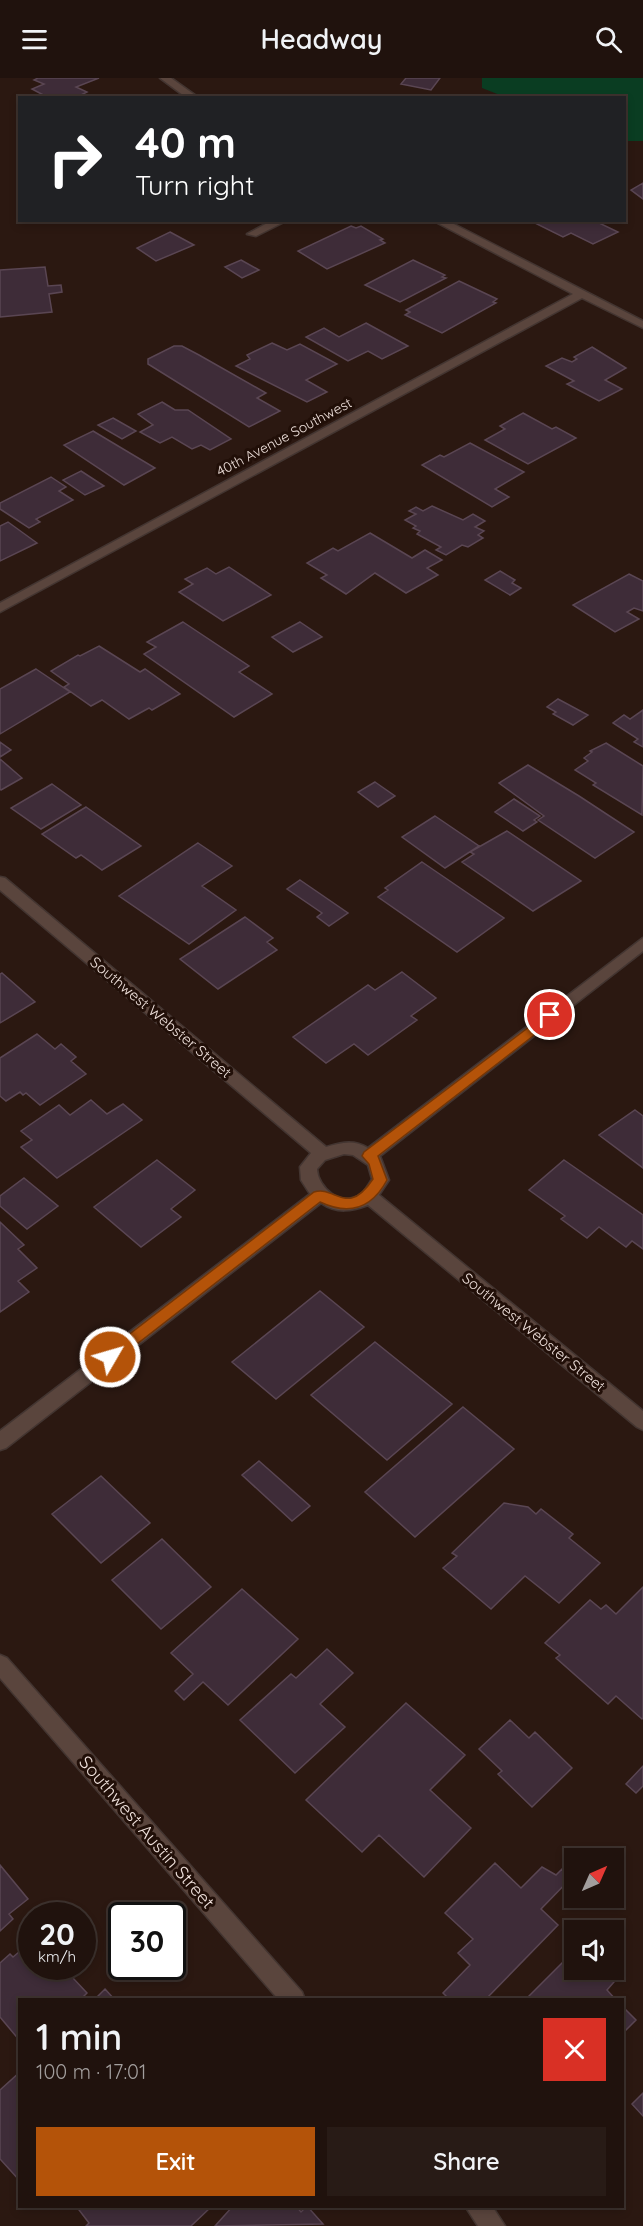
<!DOCTYPE html>
<html lang="en">
<head>
<meta charset="utf-8">
<style>
  :root { --surface:#20120d; --page:#281b16; --text:#f1f3f6; --muted:#a29e9d; --line:#3d322e; --accent:#b45309 }
  body { margin:0; font-family:Quicksand,sans-serif; background:var(--page); color:var(--text); height:100vh; display:flex; flex-direction:column; font-size:22px; white-space:nowrap }
  * { box-sizing:border-box; margin:0 }
  p { font-size:20px; color:var(--muted) }
  .icon { flex:none; width:33px; height:33px; fill:none; stroke:currentColor; stroke-width:2; stroke-linecap:round; stroke-linejoin:round }
  .map { position:relative; flex:1; overflow:hidden }
  .panel { position:absolute; left:18px; top:1920px; width:606px; height:210px; display:flex; flex-direction:column; background:var(--surface); border-radius:0px; box-shadow:0 3px 9px #0003,0 0 0 2px var(--line) }
  .panel>* { flex:none }
  .top-card { position:absolute; left:18px; top:18px; width:608px; height:126px; border-radius:0px; box-shadow:0 3px 9px #0003,0 0 0 2px var(--line); background:#202124; color:#fff; overflow:hidden }
  .needle { width:39px; rotate:45deg }
  .tools { position:absolute; left:564px; top:1770px; display:grid; gap:12px }
  .tools a { display:grid; place-items:center; width:60px; height:60px; border-radius:0px; background:var(--surface); box-shadow:0 3px 9px #0003,0 0 0 2px var(--line); font-size:30px }
  .speed { position:absolute; left:18px; top:1824px; display:flex; gap:12px; font-size:30px; font-weight:700; text-align:center }
  .speed>* { display:grid; place-content:center; width:78px; height:78px; border-radius:50%; background:var(--surface); box-shadow:0 3px 9px #0003,0 0 0 2px var(--line); line-height:1 }
  .speed small { font-size:15px; font-weight:400 }
  .speed .limit { border:3px solid #111; border-radius:9px; background:#fff; color:#111 }
  .pin { position:absolute; display:grid; place-items:center; width:51px; height:51px; color:#fff; margin:-26px; border:3px solid #fff; border-radius:50%; box-shadow:0 2px 6px #0007 }
  .me { position:absolute; width:66px; margin:-33px; rotate:52deg; stroke-linejoin:round; filter:drop-shadow(0 0 4px #0008) }
  .turn { display:flex; align-items:center; gap:21px; height:126px; padding:0 18px; font-size:27px }
  .turn .icon { width:78px; height:78px; stroke-width:2.5 }
  .turn b { display:block; font-size:42px; line-height:51px }
  .round { display:grid; place-items:center; flex:none; width:63px; height:63px; border-radius:0px; background:var(--page) }
  .summary { display:flex; align-items:center; justify-content:space-between; height:102px; padding:0 18px }
  h1 { font-size:36px; font-weight:600; line-height:45px }
  .button { display:flex; gap:12px; margin-top:auto; padding:12px 18px }
  .button a { flex:1; height:69px; border-radius:0px; background:var(--accent); color:#fff; font-size:24px; font-weight:600; line-height:69px; text-align:center }
  .button a+a { background:var(--page); color:var(--text) }
  header { display:flex; justify-content:space-between; align-items:center; height:78px; padding:0 18px; background:var(--surface); font-size:27px; font-weight:600 }
  .map>svg:first-child { display:block }
</style>
</head>
<body>
<header><svg class="icon" aria-label="menu" viewBox="0 0 24 24"><path d="M4 6h16M4 12h16M4 18h16"/></svg>Headway<svg class="icon" aria-label="search" viewBox="0 0 24 24"><circle cx="10" cy="10" r="6"/><path d="M15 15l6 6"/></svg></header>
<div class="map">
<svg width="643" height="2148" viewBox="0 0 643 2148">
  <rect width="100%" height="100%" fill="#2b1811"/>
  <!-- green -->
  <path fill="#0a3d22" d="M482,0h161v63h-19v-43l-119,-1 -23,-9z"/>
  <!-- building -->
  <path fill="#3e2c38" stroke="#5a4653" stroke-width="1.5" d="M38,0h61l-23,9 11,5 -12,6h-26l-17,-9 12,-5 -10,-4z
    M406,0h34l-9,12 -30,-6z
    M643,105v16l-12,-9z
    M529,142h64l25,12 -25,12 -22,-11 -8,4z
    M351,148l5,2 5,-2 22,13 -3,1 5,3 -58,26 -29,-18z
    M170,154l24,13 -38,16 -19,-13z
    M241,182l18,10 -17,8 -17,-11z
    M413,182l32,15 -3,2 4,1 -46,24 -35,-17z
    M45,189l3,19 13,-1 1,7 -13,2 3,18 -52,5v-47z
    M459,203l38,18 -4,3 3,1 -54,30 -37,-18 5,-3 -4,-2z
    M366,245l42,23 -26,13 -14,-8 -20,10 -42,-24 18,-9 15,9z
    M272,265l15,7 13,-6 37,20 -31,16 21,12 -20,10 -71,-36 14,-7 -3,-4z
    M174,268h8l17,9 67,38 -9,5 23,13 -31,16 -101,-63v-5z
    M592,269l34,21 -21,12 17,9 -23,12 -32,-17 7,-3 -28,-15 16,-8 10,4 5,-3 -3,-2z
    M162,324l13,8h13l43,29 -21,11 -9,-5 -9,4 -20,-12 -12,6 -20,-11 13,-7 -15,-11z
    M523,335l29,16 4,-2 20,11 -48,26 -43,-24 20,-11 -5,-3z
    M113,340l23,13 -14,8 -24,-14z
    M93,353l62,37 -31,17 -60,-40z
    M470,365l54,29 -29,17 14,8 -17,10 -70,-42 18,-10 4,2z
    M81,393l23,15 -19,9 -22,-15z
    M51,399l15,10 -7,4 14,9 -37,19 4,3 -11,6 -29,-19v-6z
    M432,428l31,14 10,-6 12,7 -10,6 9,4 -6,4 5,3 -15,9 -6,-2 -16,10 -10,-5 5,-3 -24,-13 3,-3 -7,-3 3,-2 -11,-6 11,-6 -7,-3 7,-4 7,4z
    M8,444l29,21 -37,18v-35z
    M370,455l42,25 13,-8 17,10 -15,8 11,7 -32,18 -31,-20 -29,21 -25,-16 6,-3 -20,-12 26,-15 5,3z
    M229,489l42,28 -48,26 -44,-29 14,-8 -8,-5 22,-11 9,6z
    M500,493l15,9 -3,3 9,5 -11,7 -25,-15z
    M629,496l14,7v30l-9,-3 -7,4 12,7 -24,13 -42,-27z
    M183,544l66,44 -10,6 33,22 -38,23 -90,-63 12,-7 -9,-5z
    M300,544l22,15 -29,15 -21,-15z
    M99,568l41,26 5,-3 35,25 -28,16 -3,-2 -20,11 -27,-19 -11,6 -27,-19 5,-3 -18,-13 27,-16 2,1z
    M36,591l34,23 -70,42v-45z
    M558,621l30,16 -15,10 -20,-11 3,-2 -9,-5z
    M643,632v37l-9,-5 4,-3 -25,-16 11,-8 6,4z
    M0,664l11,8 -11,7z
    M606,665l37,23 -1,49 -49,-30 3,-2 -21,-13 13,-9 -4,-3 8,-6 -2,-1z
    M0,681l22,19 -21,12 -1,-1z
    M528,687l51,31 55,36 -39,26 -57,-38 6,-4 -45,-33z
    M375,704l20,14 -17,11 -20,-15z
    M52,706l29,21 -40,24 -30,-21z
    M514,721l26,17 -6,4 3,2 -14,9 -28,-19z
    M86,729l55,39 -39,24 -21,-15 -5,3 -34,-24z
    M435,738l44,30 -34,22 -43,-31z
    M507,753l74,50 -48,30 -71,-49 12,-8 -4,-2z
    M198,765l34,23 -30,20 34,24 -47,34 -70,-48z
    M422,784l82,56 -47,34 -79,-55 10,-7 -3,-2z
    M300,802l48,33 -19,13 -12,-9 5,-4 -35,-24z
    M245,839l28,21 -6,4 10,8 -59,39 -38,-30z
    M402,894l34,26 -25,18 6,4 -49,35 -14,-11 -28,19 -33,-26 75,-52 7,5z
    M2,895l33,29 -35,21v-49z
    M37,956l18,15 6,-5 15,13 -5,4 15,13 -46,31 -14,-12 -3,2 -3,-3 -14,9 -6,-5v-38z
    M91,1022l16,14 16,-10 19,16 -85,58 -36,-31 11,-7 -11,-9 38,-26 11,10z
    M635,1032l8,6v52l-44,-33z
    M157,1082l38,30 -24,19 10,8 -40,30 -47,-40z
    M564,1082l79,55v34l-11,-8 -6,6 -27,-20 -12,11 -26,-19 4,-3 -36,-26z
    M24,1100l34,28 -31,23 -27,-23v-10z
    M0,1144l24,23 -6,4 19,19 -19,13 11,11 -29,20z
    M320,1213l44,36 -88,72 -44,-37z
    M375,1264l77,62 -65,56 -76,-65z
    M463,1329l51,42 -99,88 -50,-45z
    M259,1383l51,45 -18,15 -50,-46z
    M101,1398l49,47 -49,40 -49,-49z
    M504,1425l24,4 8,7 5,-5 32,25 -4,4 31,25 -41,40 -34,-27 -34,33 -48,-41 14,-12 -5,-3z
    M162,1461l49,48 -50,42 -49,-49z
    M643,1509v131l-1,1 -26,-23 -8,8 -52,-46 4,-3 -15,-12 45,-43 11,9 5,-4 10,9z
    M242,1511l56,50 -70,66 -25,-23 -19,18 -9,-9 18,-17 -22,-21z
    M327,1571l26,24 -33,31 25,23 -50,46 -55,-53 51,-46 5,4z
    M406,1625l59,52 -35,35 41,38 -47,49 -45,-42 -17,17 -56,-52z
    M510,1642l19,18 6,-6 37,36 -40,39 -34,-33 4,-3 -23,-22z
    M643,1688v20l-7,7 -10,-9z
    M495,1785l26,25 21,-21 14,8 6,-6 9,9 -30,31 17,16 -73,75h-35l-7,-7 27,-28 -12,-12 15,-14 -28,-26z
    M0,1787l28,34 -19,15 4,5 -13,12z
    M32,1863v25h48l-8,11 15,16 -7,7h-60v41l-20,-24v-54l10,-9 3,3z
    M614,1868l7,7v21l-14,16 9,10h-91l46,-46 3,3v13h40z
    M105,1911l10,11h-21z
    M622,1928l14,14 -14,14z
    M20,1994v109l-20,-22v-69z
    M643,2015v23l-11,-12z
    M76,2128h136l-21,20h-105l3,-3z
    M233,2128h63l5,6 6,-6 16,18 -108,2z"/>
  <g fill="none" stroke-linecap="round" stroke-linejoin="round">
    <defs>
      <path id="minor" d="M160,0h11l28,20h-12z
        M273,142h15l-32,16 -9,-2z
        M432,142h14l197,101v7l-61,-30 -582,314v-9l573,-309z
        M0,799l5,1 321,269c15,-4 27,-8 42,1l275,-210v13l-263,205 9,24 -10,15 264,216v19l-6,-3 -269,-222c-16,6 -31,9 -47,-2l-315,245 -6,2v-19l310,-237 -9,-14 -1,-13 11,-14 -311,-263zM344,1076l9,1 15,10 4,14c-3,5 -7,12 -11,15 -20,14 -43,-6 -44,-25l8,-9z
        M0,1577l7,3 295,334 3,8h-26l-279,-322z
        M465,2128h27l13,20h-27z"/>
    </defs>
    <!-- minor casing -->
    <use href="#minor" stroke="#433531" stroke-width="3"/>
    <!-- minor -->
    <use href="#minor" fill="#5a453d" fill-rule="evenodd"/>
  </g>
  <!-- route -->
  <path fill="#b45309" stroke="#753606" stroke-width="1.5" d="M550,933l5,1v7l-177,137 9,24c-15,28 -37,36 -67,22l-205,159h-10l-2,-4 2,-4 209,-161c21,-7 33,26 59,-13l-4,-15 -7,-8 2,-4z"/>
  <g text-anchor="middle" dominant-baseline="central" stroke-width="6" stroke-linejoin="round" paint-order="stroke">
    <!-- far-street labels -->
    <g font-size="14" fill="#efe1dc" stroke="#210f08">
      <text transform="translate(284 359) rotate(-28)">40th Avenue Southwest</text>
    </g>
    <!-- street labels -->
    <g font-size="15" fill="#efe1dc" stroke="#210f08">
      <text transform="translate(161 939) rotate(40)">Southwest Webster Street</text>
      <text transform="translate(534 1254) rotate(39)">Southwest Webster Street</text>
    </g>
    <!-- near-street labels -->
    <g font-size="18" fill="#efe1dc" stroke="#210f08">
      <text transform="translate(147 1754) rotate(49)">Southwest Austin Street</text>
    </g>
  </g>
</svg>
<div class="tools">
<a><svg class="needle" viewBox="-14 -14 28 28"><path d="M0-13l5 13h-10z" fill="#e53935"/><path d="M0 13l5-13h-10z" fill="#a29e9d"/></svg></a>
<a><svg class="icon" aria-label="sound" viewBox="0 0 24 24"><path d="M4 9h4l5-4v14l-5-4H4zM17 9q2 3 0 6"/></svg></a>
</div>
<div class="speed"><div>20<small>km/h</small></div><div class="limit">30</div></div>
<div class="pin" style="left:550px;top:937px;background:#d93025"><svg class="icon" aria-label="arrive" viewBox="0 0 24 24"><path d="M6 21V4h12l-3 4 3 4H6"/></svg></div>
<svg class="me" style="left:110px;top:1279px" viewBox="-20 -20 40 40"><circle r="17" fill="#b45309" stroke="#fff" stroke-width="3"/><path d="M0-11L8 9 0 5-8 9z" fill="#fff"/></svg>
<div class="top-card">
<div class="turn"><svg class="icon" aria-label="right" viewBox="0 0 24 24"><path d="M7 20v-9h11M14 6l5 5-5 5"/></svg><div><b>40 m</b>Turn right</div></div>
</div>
<section class="panel">
<div class="summary"><div><h1>1 min</h1><p>100 m · 17:01</p></div><a class="round" style="background:#d93025;color:#fff"><svg class="icon" aria-label="close" viewBox="0 0 24 24"><path d="M6 6l12 12M18 6L6 18"/></svg></a></div>
<div class="button"><a>Exit</a><a>Share</a></div>
</section>
</div>
</body>
</html>
